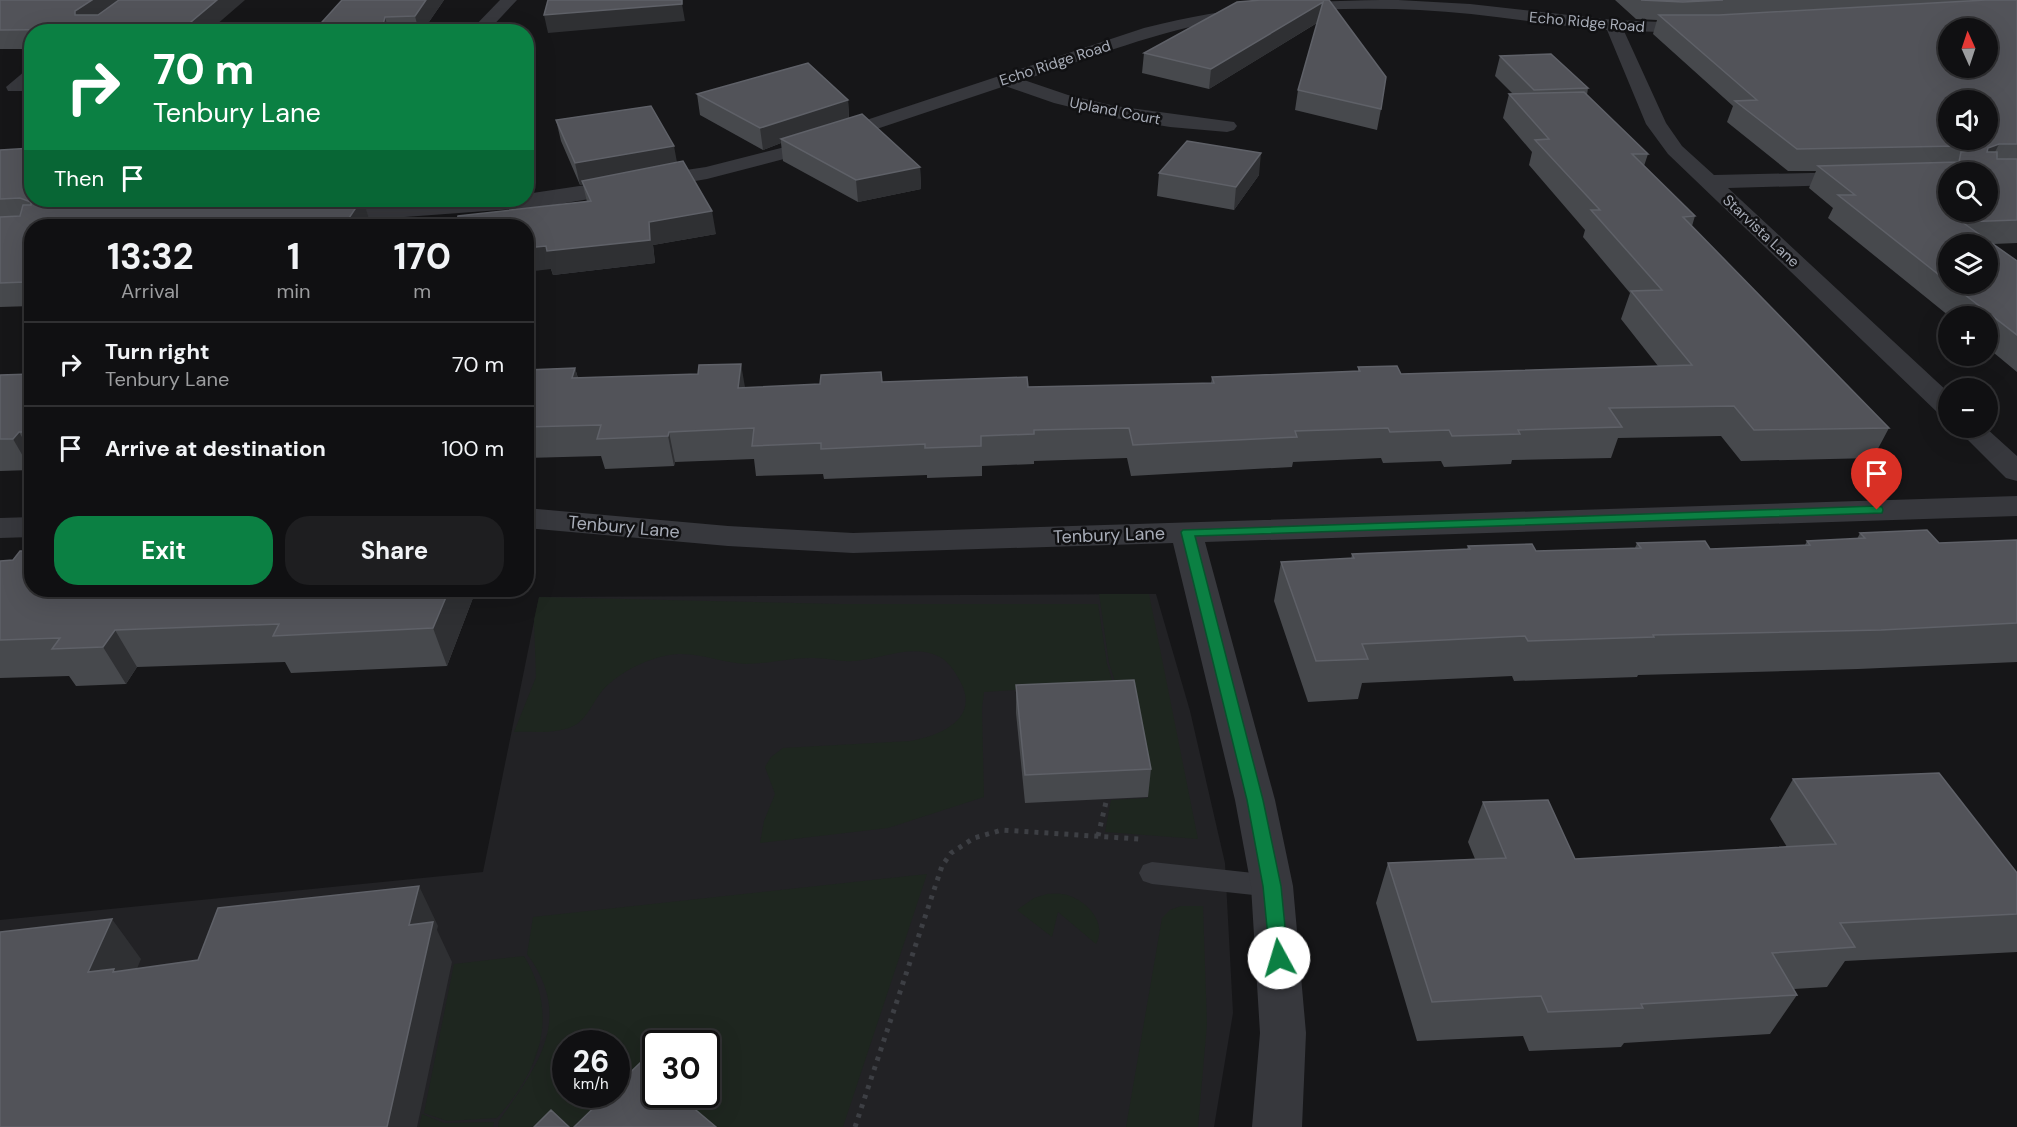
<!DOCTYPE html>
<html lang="en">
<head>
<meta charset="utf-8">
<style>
  :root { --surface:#101012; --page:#1e1e20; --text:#f1f3f6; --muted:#9c9d9f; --line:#303032; --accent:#0b8043 }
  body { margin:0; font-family:"DM Sans",sans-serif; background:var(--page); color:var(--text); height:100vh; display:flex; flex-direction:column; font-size:22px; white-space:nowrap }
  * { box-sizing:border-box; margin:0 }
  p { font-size:20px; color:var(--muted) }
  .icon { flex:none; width:33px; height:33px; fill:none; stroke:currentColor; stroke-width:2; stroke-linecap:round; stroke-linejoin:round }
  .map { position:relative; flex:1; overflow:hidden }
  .panel { position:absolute; left:24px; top:219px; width:510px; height:378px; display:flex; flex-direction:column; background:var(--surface); border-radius:24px; box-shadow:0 6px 24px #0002,0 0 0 2px var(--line) }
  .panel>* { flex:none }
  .guide { position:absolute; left:24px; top:24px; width:510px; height:183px; border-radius:24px; box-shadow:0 6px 24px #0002,0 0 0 2px var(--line); background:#0b8043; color:#fff; overflow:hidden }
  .needle { width:39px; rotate:357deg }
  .fabs { position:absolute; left:1938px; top:18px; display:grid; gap:12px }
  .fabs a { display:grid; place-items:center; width:60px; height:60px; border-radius:50%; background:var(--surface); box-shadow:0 6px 24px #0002,0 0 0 2px var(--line); font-size:30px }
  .speed { position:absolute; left:552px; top:1030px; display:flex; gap:12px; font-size:30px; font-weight:700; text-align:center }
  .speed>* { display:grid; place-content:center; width:78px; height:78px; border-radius:50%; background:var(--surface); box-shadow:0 6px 24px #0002,0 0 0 2px var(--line); line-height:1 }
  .speed small { font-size:15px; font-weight:400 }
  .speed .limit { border:3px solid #111; border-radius:9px; background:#fff; color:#111 }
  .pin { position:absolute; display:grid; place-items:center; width:51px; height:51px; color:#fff; margin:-62px -26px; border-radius:50% 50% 50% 0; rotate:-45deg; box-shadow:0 0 6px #0007 }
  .pin .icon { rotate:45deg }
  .me { position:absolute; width:66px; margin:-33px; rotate:354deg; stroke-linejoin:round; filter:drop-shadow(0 0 4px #0008) }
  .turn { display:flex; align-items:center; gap:21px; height:126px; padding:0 30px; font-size:27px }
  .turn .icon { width:78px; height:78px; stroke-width:2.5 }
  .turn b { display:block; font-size:42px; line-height:51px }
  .then { display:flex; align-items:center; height:57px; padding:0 30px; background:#0003; gap:12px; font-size:22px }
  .eta { display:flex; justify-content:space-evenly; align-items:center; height:102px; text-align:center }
  .eta b { font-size:36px; font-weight:700; line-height:42px }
  .action { display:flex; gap:12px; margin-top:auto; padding:12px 30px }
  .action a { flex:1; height:69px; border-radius:24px; background:var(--accent); color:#fff; font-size:24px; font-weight:700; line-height:69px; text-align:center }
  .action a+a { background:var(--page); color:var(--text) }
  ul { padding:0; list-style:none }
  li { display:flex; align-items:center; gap:18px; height:84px; padding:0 30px; border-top:2px solid var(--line) }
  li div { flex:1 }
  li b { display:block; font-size:22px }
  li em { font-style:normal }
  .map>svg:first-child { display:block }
</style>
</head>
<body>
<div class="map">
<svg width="2017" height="1127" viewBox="0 0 2017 1127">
  <rect width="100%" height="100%" fill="#161618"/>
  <!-- built -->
  <path fill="#222225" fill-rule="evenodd" d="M1156,594l34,117 35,152 8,150 -19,114h-1214v-207l483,-48 56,-275zM566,1044h50v51h-50zM656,1044h50v51h-50z"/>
  <!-- green -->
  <path fill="#1e261f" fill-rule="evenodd" d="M1099,594h50l49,245 -93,-7 6,-32 37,-2 -17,-89h-7l-15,-46z
    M539,597l301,7h258l9,60 6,19 -129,9 -2,16 2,89 -96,31 -128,15 4,-22 11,-27 -10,-27 6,-10 12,-9 127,-7c30,-5 71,-22 50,-60 -5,-9 -11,-19 -20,-24 -28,-14 -57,2 -85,4 -15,1 -27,-3 -41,-3 -22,-1 -46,6 -68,6 -23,-1 -44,-11 -68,-10 -27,2 -58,17 -76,37 -9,11 -13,24 -25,33 -17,11 -43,7 -63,8l22,-55 -2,-57z
    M927,874l-84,253h-345l1,-6c38,-55 76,-102 28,-167l6,-37zM566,1044h50v51h-50zM656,1044h50v51h-50z
    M1047,894c7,0 16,-1 23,2 19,7 37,28 26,48l-38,-32 -6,25 -35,-27 17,-12z
    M1181,906h22l4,118 -9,103h-72l36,-209 8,-8z
    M524,956c36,59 16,114 -27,162l-50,3 -23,-8 30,-149z
    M422,1114l22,9 50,-1 -1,5h-74z"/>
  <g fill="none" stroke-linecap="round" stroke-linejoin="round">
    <!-- path -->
    <path stroke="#3d3f44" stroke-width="5" stroke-dasharray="4 6" stroke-linecap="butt" d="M1098,836l9,-38
      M855,1127l87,-261 9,-13 23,-15 28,-8 137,9"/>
    <!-- service -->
    <path fill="#37383d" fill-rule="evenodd" d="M1152,862l120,13 10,3 4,8 -4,8 -10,3 -120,-13 -9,-3 -4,-8 4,-8z"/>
    <!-- minor -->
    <path fill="#37383d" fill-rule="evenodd" d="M500,0h17l-30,32h-18z
      M1398,0l72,4 144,16 93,4 3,4 -3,4 -6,1 -77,-2 42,92 16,23 32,29 234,-5 8,1 -8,1v10l-220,6 220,204v23l-10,-2 -270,-259 -22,-30 -39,-94c-46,-4 -91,-11 -136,-16 -80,-8 -163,-7 -242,5 -70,12 -138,38 -205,61l44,15 47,11 119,16 3,4 -3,4 -7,2 -57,-5 -55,-9 -61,-15 -49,-17 -206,69 -92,24 -165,28 -219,16 -8,-2 -3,-5 3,-5 8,-2 134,-9h69v-6l180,-27 79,-20 359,-119c88,-22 164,-28 254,-28z
      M32,70v14l-10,7h-14l-2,-4 19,-16z
      M1956,428h30l31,28v25l-11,-3z
      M2017,496v20l-812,26 70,258 18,86 13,147 -4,94h-50l8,-94 -9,-147 -16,-86 -62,-257 -320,10 -125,-7 -202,-18v-20l202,18 125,7z
      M32,517v20l-32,1v-20z"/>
  </g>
  <!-- wall -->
  <path fill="#47494d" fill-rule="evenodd" d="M0,0l208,32h-176v17h-32z
    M342,0h102l-22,32h-109z
    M1329,0l52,109 -4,21 -82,-20 3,-20 19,-67 -108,66 -67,-16 2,-20z
    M1615,0h402v243l-24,1 24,17v111l-29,-24v-32h-39l-121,-98 5,-10 -24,-20 7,-17h-28l-61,-49 6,-16 -80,-72 4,-14 -21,-1zM1948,244l40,40h-40z
    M1500,56l88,32 -1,7 61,59 -4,12 51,50 -3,10 197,202 -16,30 -132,3 -20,-25 -103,2 -7,20 -99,2 -1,4 -67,3 -3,-6 -58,2 -2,-5 -88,4 -1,5 -161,9 -4,-18 -93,3v3l-52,2v10l-55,2v-3l-103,4 -1,-5 -67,2 -2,-17 -79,3 -1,4 -69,3 -4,-13 -75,2v-88l49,-2 3,10 167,10 137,-6 146,5 183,-4 1,-6 146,-6v-4l43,7 257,-8 -37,-47 9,-26 -47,-56 2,-7 -56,-65 3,-13 -29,-34 6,-24h4l-18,-18z
    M697,94l151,6 1,18 71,49 1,22 -63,13 -75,-41 -2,-18 -18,7 -63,-35z
    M556,120l121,43 39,71 -63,11 2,18 -102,12 -2,-6 -519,-43v80l-32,1v-157l32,50h352l-2,3 -18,1 6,17 -2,3 89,-3 130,-19 -4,-17h-3l-19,-44z
    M1159,173l100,2 -25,35 -77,-14z
    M32,374v95l-1,1 -31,1v-96z
    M1860,533l79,10 78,-3v122l-159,7 -220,6 -1,2 -123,4 -2,-5 -150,7 -4,16 -50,3 -34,-101 7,-39 70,-3 1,-5 115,-5 1,-3 68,5 99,-3 2,-5 73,6 95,-4 2,-4 50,-2z
    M0,561l32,29h444l-29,76 -156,7 -6,-11 -148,5 -11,17 -50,2 -7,-10 -69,2z
    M1016,685l135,84 -3,28 -123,6 -9,-90z
    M1793,779l224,94v79l-172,9 -18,26 -33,2 3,6 -27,39 -146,9 -3,4 -92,4 -6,-15 -106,5 -41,-138 12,-40 87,-4 -7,-17 15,-40 92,57 212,-12 -17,-28z"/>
  <!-- shaded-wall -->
  <path fill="#2f3033" d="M92,0h34l-41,29 -10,-14v-4z
    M217,0h28l-37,32h-29z
    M426,0h18l-22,32h-3l-4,-16z
    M1323,2l-3,19 -111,68 2,-20z
    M682,4l3,17 -137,12 -4,-18z
    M385,17l4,15h-8z
    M848,100l1,21 -68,18v4l-18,7 -3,-22z
    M1999,144l-11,22 -11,4 11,-22z
    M674,146l4,22 -96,13 1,4h-3l-5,-22z
    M1261,153l-2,22 -25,35 2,-23z
    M920,167l1,22 -63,13 -2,-22z
    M82,200h14l8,17 -10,3 -14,-17z
    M361,200h2l7,21 -4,5 -21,-2z
    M712,211l4,23 -63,11 2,18 -102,12 -2,-6 -25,3v-24l123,-26z
    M28,278l4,6v11l-7,-13z
    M741,364l5,29 -8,-5z
    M575,368l8,30 -11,-20z
    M19,432l13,22v15l-1,1 -18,-31z
    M669,432l6,30 -1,4 -6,-30z
    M449,590h27l-29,76 -14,-38z
    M115,630l22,37 -11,17 -23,-37z
    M419,886l19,40 -1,4 15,32 -35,165h-30l22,-202z
    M112,919l29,40 -12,29 -41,-16z"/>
  <!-- building -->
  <path fill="#525359" stroke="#5f6168" stroke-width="1.5" fill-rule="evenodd" d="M0,0h92l-17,11v4h23l21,-15h98l-38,32h-68l4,-3 -115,1z
    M342,0h84l-11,16 -30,1 -4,15h-68z
    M548,0h134v4l-138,11z
    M1261,0h68l57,77 -5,32 -83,-19 25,-88 -112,67 -67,-16 93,-51z
    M1641,0h82l-40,2z
    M1986,0h31v144h-18l-11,4 -1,4h10v7h20v61l-55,2 55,39v74l-66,-51h37v-40h-40v38l-110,-87h17l-37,-29 141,-4 2,-10 7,-1v-3l-10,-2 -161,3 -62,-48 22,-1 -98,-85h60zM1948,28h40v40h-40zM1948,100h40v40h-40zM1948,172h40v40h-40z
    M1551,54l37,34 -54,2 -34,-34z
    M808,63l40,37 -88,28 -63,-34z
    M1584,92l64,62h-16l63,62 -12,1 206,211 -135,2 -20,-24 -125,2 13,19 -104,3 2,4 -68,2 -3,-6 -59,2 -2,-4 -93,3 2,6 -164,8 -4,-17 -95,2v4l-53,2v10l-56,2v-4l-104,5v-6l-69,3 2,-18 -85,4 -1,4 -71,3 4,-14 -75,2v-57l49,-2 -3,10 126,-4 1,-9 42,-1 -3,24 82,-4 1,-9 60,-3 1,10 145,-5 1,10 186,-4 -2,-6 148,-6 -2,-4 39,-1 4,8 291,-9 -61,-74 31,-1 -71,-80h9l-65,-70 14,-1 -40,-45z
    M651,106l23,40 -99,17 -19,-43z
    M862,114l58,53 -64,13 -75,-41z
    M1187,141l74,12 -25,34 -77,-14z
    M32,148v52h50l-2,3 2,2h134l118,-5h27l-16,24 112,-3 1,-5 133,-15 -9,-20 101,-20 29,50 -63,11 1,18 -103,11 -1,-5 -20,2v-22h-494v52h-4l-3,4 -25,1v-66l20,-1 3,-11h8v-3l-11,-4 -20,1v-49z
    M32,374v58h-13l-6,7h-13v-64z
    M1927,530l12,13 78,-3v83l-136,7 -228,5 1,2 -126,4 -3,-5 -163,8 6,15 -52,2 -35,-99 73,-4 -2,-4 118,-5 -2,-3 64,-2 4,7 105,-3 -4,-5 68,-2 5,8 100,-4 -3,-4 58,-3 -5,-5z
    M20,551h12v39h417l-16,38 -160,8 6,-12 -164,6 -12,17 -51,2 8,-11 -60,2v-79l13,-1z
    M1134,680l17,89 -126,6 -9,-90z
    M1939,773l78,100v41l-177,9 15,24 -83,6 25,42 -156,9 2,4 -95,4 -7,-16 -109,6 -44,-139 118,-5 -23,-56 65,-2 27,59 261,-15 -43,-65z
    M419,886l-10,39 24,-3 -46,205h-387v-195l112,-13 -24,53 26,-3 -1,3 85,-12 20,-52z
    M640,1063l16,13v19h22l38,32h-142l33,-32h9v-9z
    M551,1110l18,17h-35z"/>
  <!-- route -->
  <path fill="#0b8043" stroke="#07532c" stroke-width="1.5" d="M1877,506l5,1 1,3 -1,3 -687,23 68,264 18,86 7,72 -2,6 -7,2 -6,-2 -3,-6 -7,-72 -16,-86 -66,-268 2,-2z"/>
  <g text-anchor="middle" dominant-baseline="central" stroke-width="5" stroke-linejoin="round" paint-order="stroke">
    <!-- far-street labels -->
    <g font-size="15" fill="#a8adb8" stroke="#111113">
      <text transform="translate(1587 22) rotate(5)">Echo Ridge Road</text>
      <text transform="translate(1055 63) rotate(-18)">Echo Ridge Road</text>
      <text transform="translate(1115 111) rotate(11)">Upland Court</text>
      <text transform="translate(1761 231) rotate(43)">Starvista Lane</text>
    </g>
    <!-- street labels -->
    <g font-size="18" fill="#a8adb8" stroke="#111113">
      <text transform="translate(624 527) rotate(5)">Tenbury Lane</text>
      <text transform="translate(1109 535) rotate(-2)">Tenbury Lane</text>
    </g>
  </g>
</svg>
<div class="fabs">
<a><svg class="needle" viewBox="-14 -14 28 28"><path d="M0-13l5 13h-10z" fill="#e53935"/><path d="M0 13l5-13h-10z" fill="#9c9d9f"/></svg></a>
<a><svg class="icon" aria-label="sound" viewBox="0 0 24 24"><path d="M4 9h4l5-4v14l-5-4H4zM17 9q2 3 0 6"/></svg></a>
<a><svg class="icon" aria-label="search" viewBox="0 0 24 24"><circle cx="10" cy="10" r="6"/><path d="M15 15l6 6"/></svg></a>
<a><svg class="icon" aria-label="layers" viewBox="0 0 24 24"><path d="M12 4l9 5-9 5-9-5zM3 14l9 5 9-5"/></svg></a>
<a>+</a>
<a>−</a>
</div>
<div class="speed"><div>26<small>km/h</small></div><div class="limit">30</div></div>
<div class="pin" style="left:1877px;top:510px;background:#d93025"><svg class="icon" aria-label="arrive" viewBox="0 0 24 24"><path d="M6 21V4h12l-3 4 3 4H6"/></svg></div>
<svg class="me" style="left:1279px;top:958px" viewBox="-20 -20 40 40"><circle r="19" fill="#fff"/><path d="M0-13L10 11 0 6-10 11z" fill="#0b8043"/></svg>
<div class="guide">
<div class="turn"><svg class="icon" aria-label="right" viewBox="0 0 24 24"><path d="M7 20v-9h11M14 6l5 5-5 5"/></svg><div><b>70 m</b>Tenbury Lane</div></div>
<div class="then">Then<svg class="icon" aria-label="arrive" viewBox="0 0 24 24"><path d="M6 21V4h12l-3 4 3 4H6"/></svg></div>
</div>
<section class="panel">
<div class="eta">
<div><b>13:32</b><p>Arrival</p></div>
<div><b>1</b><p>min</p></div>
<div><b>170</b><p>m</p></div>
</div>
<ul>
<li><svg class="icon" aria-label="right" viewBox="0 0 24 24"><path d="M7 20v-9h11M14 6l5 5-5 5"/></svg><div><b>Turn right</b><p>Tenbury Lane</p></div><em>70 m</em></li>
<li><svg class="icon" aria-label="arrive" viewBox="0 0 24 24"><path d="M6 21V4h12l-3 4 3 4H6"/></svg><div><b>Arrive at destination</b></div><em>100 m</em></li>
</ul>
<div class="action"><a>Exit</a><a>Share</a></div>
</section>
</div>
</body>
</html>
